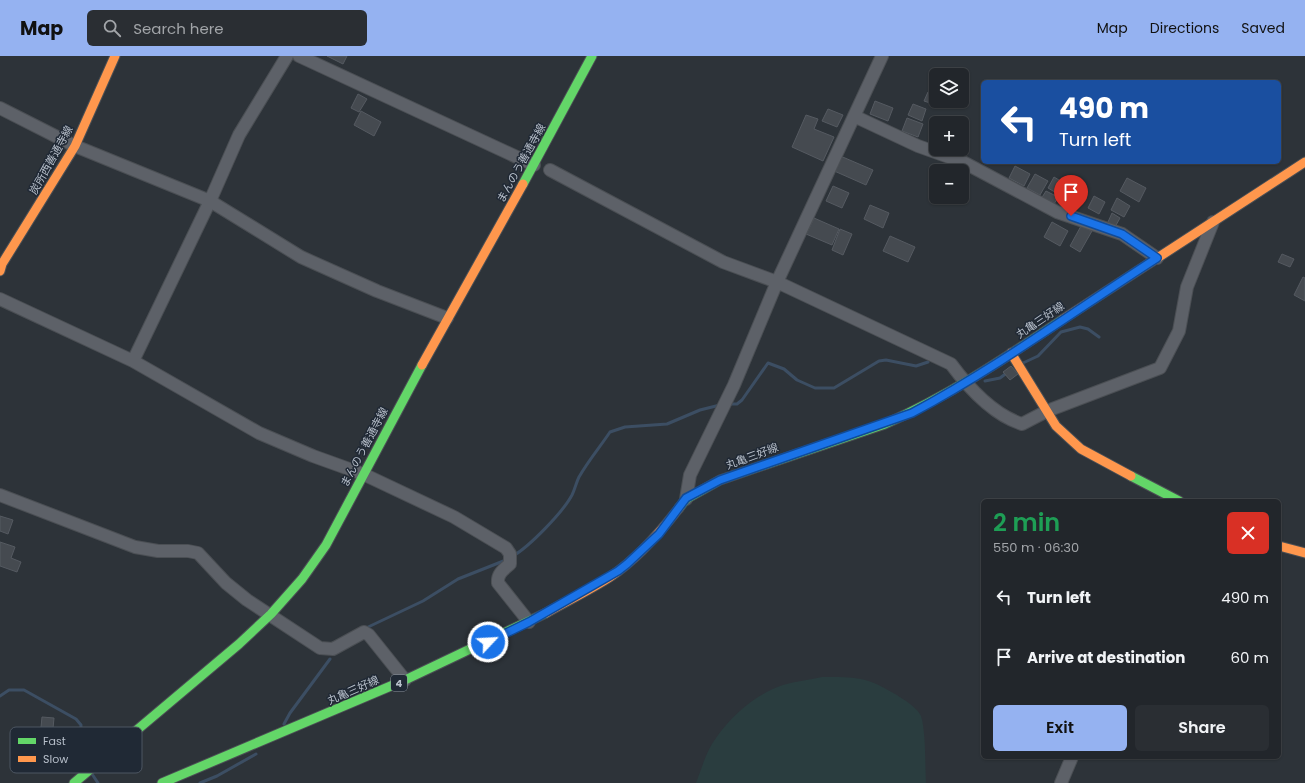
<!DOCTYPE html>
<html lang="en">
<head>
<meta charset="utf-8">
<style>
  :root { --surface:#22262b; --page:#2a2e33; --text:#f1f3f6; --muted:#a2a5a9; --line:#3f4347; --accent:#95b2f1 }
  body { margin:0; font-family:Poppins,"Noto Sans JP",sans-serif; background:var(--page); color:var(--text); height:100vh; display:flex; flex-direction:column; font-size:15px; white-space:nowrap }
  * { box-sizing:border-box; margin:0 }
  p { font-size:13px; color:var(--muted) }
  .icon { flex:none; width:22px; height:22px; fill:none; stroke:currentColor; stroke-width:2; stroke-linecap:round; stroke-linejoin:round }
  .map { position:relative; flex:1; overflow:hidden }
  .panel { position:absolute; left:981px; top:443px; width:300px; height:260px; display:flex; flex-direction:column; background:var(--surface); border-radius:6px; box-shadow:0 1px 3px #0004,0 0 0 1px var(--line) }
  .panel>* { flex:none }
  .hud { position:absolute; left:981px; top:24px; width:300px; height:84px; border-radius:6px; box-shadow:0 1px 3px #0004,0 0 0 1px var(--line); background:#1a4fa0; color:#fff; overflow:hidden }
  .fabs { position:absolute; left:929px; top:12px; display:grid; gap:8px }
  .fabs a { display:grid; place-items:center; width:40px; height:40px; border-radius:6px; background:var(--surface); box-shadow:0 1px 3px #0004,0 0 0 1px var(--line); font-size:20px }
  .pin { position:absolute; display:grid; place-items:center; width:34px; height:34px; color:#fff; margin:-41px -17px; border-radius:50% 50% 50% 0; rotate:-45deg; box-shadow:0 0 4px #0007 }
  .pin .icon { rotate:45deg }
  .me { position:absolute; width:44px; margin:-22px; rotate:65deg; stroke-linejoin:round; filter:drop-shadow(0 0 3px #0008) }
  .turn { display:flex; align-items:center; gap:14px; height:84px; padding:0 12px; font-size:18px }
  .turn .icon { width:52px; height:52px; stroke-width:2.5 }
  .turn b { display:block; font-size:28px; line-height:34px }
  .round { display:grid; place-items:center; flex:none; width:42px; height:42px; border-radius:6px; background:var(--page) }
  .headline { display:flex; align-items:center; justify-content:space-between; height:68px; padding:0 12px }
  h1 { font-size:24px; font-weight:600; line-height:30px; color:#1e9e55 }
  .primary-button { display:flex; gap:8px; margin-top:auto; padding:8px 12px }
  .primary-button a { flex:1; height:46px; border-radius:6px; background:var(--accent); color:#111; font-size:16px; font-weight:600; line-height:46px; text-align:center }
  .primary-button a+a { background:var(--page); color:var(--text) }
  ul { padding:0; list-style:none }
  li { display:flex; align-items:center; gap:12px; height:60px; padding:0 12px }
  li div { flex:1 }
  li b { display:block; font-size:15px }
  li em { font-style:normal }
  header { display:flex; align-items:center; gap:24px; box-sizing:border-box; height:56px; padding:0 20px; background:var(--accent); color:#111 }
  header strong { font-size:19px }
  nav { display:flex; gap:22px; margin-inline-start:auto; font-size:14px }
  .search { width:280px; height:36px; background:var(--page); display:flex; align-items:center; gap:10px; box-sizing:border-box; padding:0 14px; border-radius:6px; color:var(--muted); font-size:15px }
  .map>svg:first-child { display:block }
</style>
</head>
<body>
<header>
<strong>Map</strong>
<div class="search"><svg class="icon" aria-label="search" viewBox="0 0 24 24"><circle cx="10" cy="10" r="6"/><path d="M15 15l6 6"/></svg>Search here</div>
<nav><a>Map</a><a>Directions</a><a>Saved</a></nav>
</header>
<div class="map">
<svg width="1305" height="727" viewBox="0 0 1305 727">
  <rect width="100%" height="100%" fill="#2d3339"/>
  <!-- green -->
  <path fill="#2a3d3f" d="M822,621c17,0 36,-1 52,6 11,5 42,21 47,33 5,16 4,49 5,67h-230c6,-15 10,-32 20,-45 16,-23 40,-44 67,-53 13,-4 26,-5 39,-8z"/>
  <g fill="none" stroke-linecap="round" stroke-linejoin="round">
    <!-- stream -->
    <path stroke="#3c4e63" stroke-width="3" d="M1023,307l15,-7 23,-24 19,-5 8,2 11,8
      M985,325l15,-3 8,-6
      M728,348h9l5,-4 26,-37 16,6 13,11 18,8h19l45,-27 7,-1 30,6 12,-4
      M513,500c17,-10 50,-44 59,-61 3,-6 4,-12 7,-18 9,-16 21,-30 31,-45l15,-5 42,-3 33,-14 20,-5
      M366,572l57,-27 35,-22 48,-19
      M0,640l9,-6h15l52,29 5,6 -1,21 6,18
      M284,668l6,-11 40,-54
      M92,718l6,9
      M200,727l17,-7 39,-22"/>
  </g>
  <!-- building -->
  <path fill="#454a50" stroke="#555a61" d="M327,0h20l-4,8z
    M928,36l8,4 -3,8 -9,-3z
    M358,38l9,5 -8,13 -8,-4z
    M875,45l18,7 -5,13 -18,-7z
    M913,48l13,5 -4,12 -14,-6z
    M828,53l15,6 -6,12 -15,-6z
    M361,55l20,11 -7,14 -20,-11z
    M806,59l12,4 -4,10 20,8 -11,24 -31,-14z
    M907,62l16,6 -5,13 -16,-6z
    M838,99l35,15 -7,15 -34,-15z
    M1015,110l15,8 -6,12 -15,-8z
    M1035,118l13,7 -8,14 -13,-7z
    M1054,121l15,9 -6,11 -15,-9z
    M1127,122l19,10 -7,14 -19,-11z
    M833,130l16,7 -7,15 -16,-7z
    M1046,135l12,6 -5,9 -12,-7z
    M1070,139l8,4 -7,13 -8,-4z
    M1094,140l11,6 -6,12 -11,-6z
    M1117,142l13,8 -6,11 -13,-7z
    M870,149l19,8 -6,15 -19,-9z
    M1112,157l8,5 -5,9 -7,-5z
    M814,162l25,11 -7,16 -26,-11z
    M1052,166l16,9 -8,15 -16,-9z
    M1081,170l11,5 -12,21 -10,-6z
    M840,173l12,5 -9,21 -11,-5z
    M890,180l25,11 -7,15 -25,-11z
    M1282,198l12,5 -4,8 -12,-5z
    M1303,221l2,1v23l-11,-6z
    M1011,310l7,8 -8,6 -7,-8z
    M0,460l13,4 -5,14 -8,-3z
    M0,486l15,5 -4,11 10,4 -4,10 -17,-6z
    M42,661l12,1 -2,21 -12,-2z"/>
  <g fill="none" stroke-linecap="round" stroke-linejoin="round">
    <defs>
      <path id="street" d="M299,0l235,109
        M0,52l75,38 135,55 91,56 76,34 70,27
        M854,60l64,30 45,16 94,50 65,22 35,24
        M550,114l173,92 54,20 174,82c17,23 43,51 71,60l25,-13 113,-43 19,-37 8,-44 26,-65
        M0,243l133,62 126,72 54,23 50,18 91,43 52,31 4,6v10c-7,6 -13,10 -12,19l31,39
        M133,305l77,-160 29,-66 48,-79
        M0,439l135,52 23,4h30l10,2 28,30 21,17 73,48 13,1 31,-17 5,3 36,45
        M686,443l4,-24 44,-90 43,-103 105,-226
        M1061,727l11,-26"/>
      <path id="fast" d="M523,128l69,-128
        M1131,420l48,25
        M679,452l7,-9 34,-19 165,-56c64,-28 120,-66 177,-104
        M74,727l165,-139 32,-30 31,-35 24,-34 96,-180
        M162,727l243,-103 141,-67"/>
      <path id="slow" d="M0,215l2,-7 73,-118 40,-90
        M1062,264l243,-158
        M1011,297l45,73 25,23 50,27
        M422,309l101,-181
        M1279,490l26,7
        M546,557c21,-12 44,-23 64,-36 27,-18 49,-43 69,-69"/>
    </defs>
    <!-- street casing -->
    <use href="#street" stroke="#4b4f54" stroke-width="14"/>
    <!-- fast casing -->
    <use href="#fast" stroke="#4b4f54" stroke-width="11"/>
    <!-- slow casing -->
    <use href="#slow" stroke="#4b4f54" stroke-width="11"/>
    <!-- street -->
    <use href="#street" stroke="#5d6168" stroke-width="12"/>
    <!-- fast -->
    <use href="#fast" stroke="#63d668" stroke-width="9"/>
    <!-- slow -->
    <use href="#slow" stroke="#ff974d" stroke-width="9"/>
  </g>
  <g fill="none" stroke-linecap="round" stroke-linejoin="round">
    <defs>
      <path id="route" d="M488,586l41,-20 89,-51 9,-7 32,-30 27,-36 34,-18 192,-67c84,-45 164,-103 245,-155l-35,-24 -51,-18"/>
    </defs>
    <!-- route casing -->
    <use href="#route" stroke="#114b97" stroke-width="10"/>
    <!-- route -->
    <use href="#route" stroke="#1a73e8" stroke-width="7"/>
  </g>
  <g text-anchor="middle" dominant-baseline="central" stroke-width="3" stroke-linejoin="round" paint-order="stroke">
    <!-- shield labels -->
    <rect fill="#202935" stroke="#8a929d" stroke-width="1" x="391" y="619" width="16" height="16" rx="3"/>
    <g font-size="10" font-weight="bold" fill="#b7bfca">
      <text x="399" y="627">4</text>
    </g>
    <!-- street labels -->
    <g font-size="11" fill="#b7bfca" stroke="#202935">
      <text transform="translate(51 104) rotate(-61)">炭所西善通寺線</text>
      <text transform="translate(521 107) rotate(-61)">まんのう善通寺線</text>
      <text transform="translate(1040 264) rotate(-34)">丸亀三好線</text>
      <text transform="translate(364 391) rotate(-62)">まんのう善通寺線</text>
      <text transform="translate(752 400) rotate(-20)">丸亀三好線</text>
      <text transform="translate(353 634) rotate(-24)">丸亀三好線</text>
    </g>
  </g>
  <!-- legend -->
  <rect x="10" y="671" width="132" height="46" rx="6" fill="#202935" stroke="#4d5662" stroke-width="1"/>
  <rect x="18" y="682" width="18" height="6" fill="#63d668"/>
  <rect x="18" y="700" width="18" height="6" fill="#ff974d"/>
  <g font-size="11" fill="#b7bfca">
    <text x="43" y="689">Fast</text>
    <text x="43" y="707">Slow</text>
  </g>
</svg>
<div class="fabs">
<a><svg class="icon" aria-label="layers" viewBox="0 0 24 24"><path d="M12 4l9 5-9 5-9-5zM3 14l9 5 9-5"/></svg></a>
<a>+</a>
<a>−</a>
</div>
<div class="pin" style="left:1071px;top:160px;background:#d93025"><svg class="icon" aria-label="arrive" viewBox="0 0 24 24"><path d="M6 21V4h12l-3 4 3 4H6"/></svg></div>
<svg class="me" style="left:488px;top:586px" viewBox="-20 -20 40 40"><circle r="17" fill="#1a73e8" stroke="#fff" stroke-width="3"/><path d="M0-11L8 9 0 5-8 9z" fill="#fff"/></svg>
<div class="hud">
<div class="turn"><svg class="icon" aria-label="left" viewBox="0 0 24 24"><path d="M17 20v-9H6M10 6l-5 5 5 5"/></svg><div><b>490 m</b>Turn left</div></div>
</div>
<section class="panel">
<div class="headline"><div><h1>2 min</h1><p>550 m · 06:30</p></div><a class="round" style="background:#d93025;color:#fff"><svg class="icon" aria-label="close" viewBox="0 0 24 24"><path d="M6 6l12 12M18 6L6 18"/></svg></a></div>
<ul>
<li><svg class="icon" aria-label="left" viewBox="0 0 24 24"><path d="M17 20v-9H6M10 6l-5 5 5 5"/></svg><div><b>Turn left</b></div><em>490 m</em></li>
<li><svg class="icon" aria-label="arrive" viewBox="0 0 24 24"><path d="M6 21V4h12l-3 4 3 4H6"/></svg><div><b>Arrive at destination</b></div><em>60 m</em></li>
</ul>
<div class="primary-button"><a>Exit</a><a>Share</a></div>
</section>
</div>
</body>
</html>
